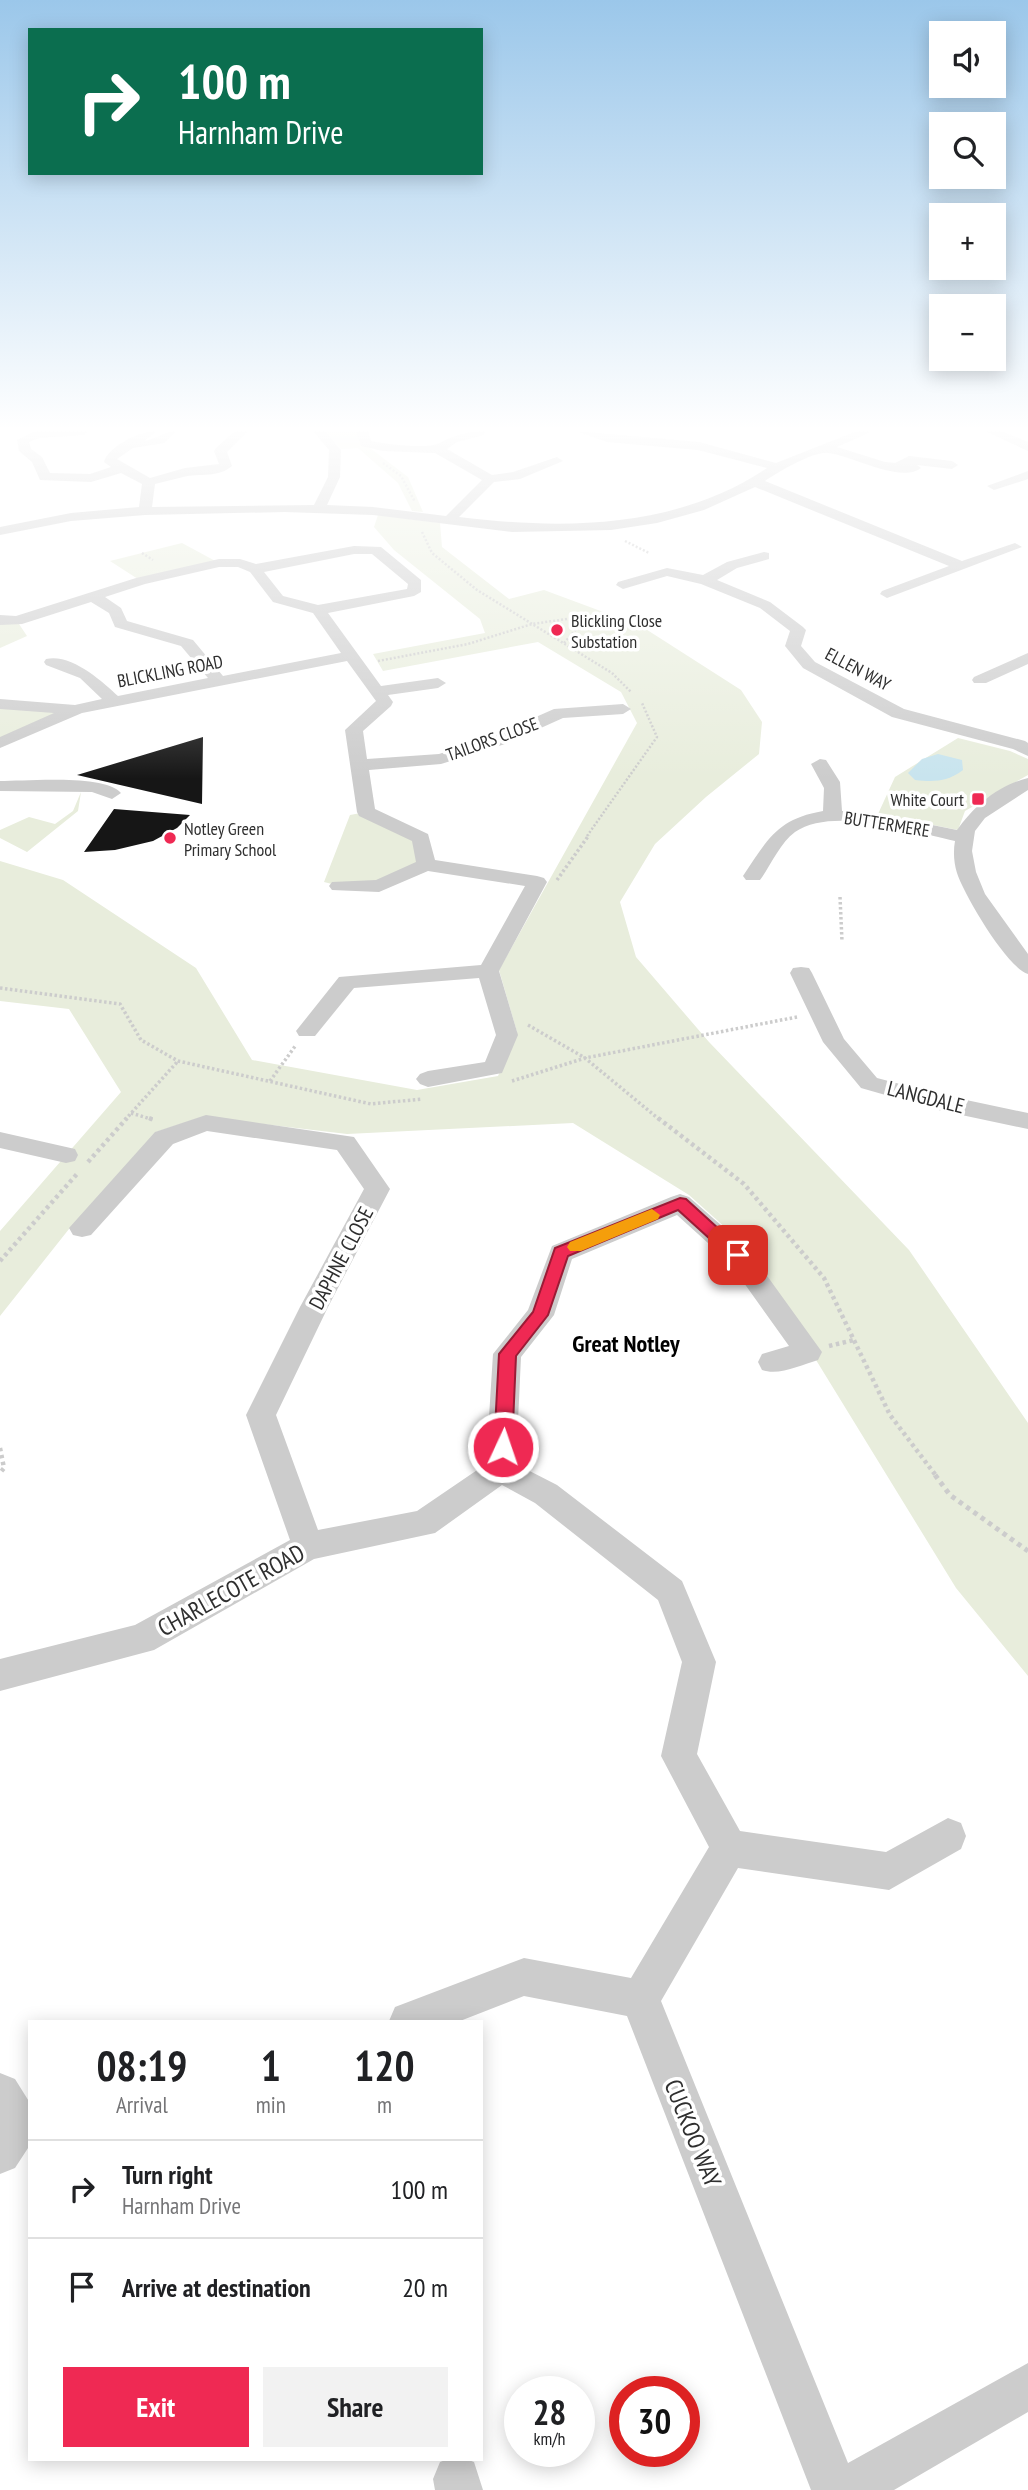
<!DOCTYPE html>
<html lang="en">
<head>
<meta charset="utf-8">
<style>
  :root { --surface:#fff; --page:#f2f2f2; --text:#202124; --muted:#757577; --line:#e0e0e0; --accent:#ef2953 }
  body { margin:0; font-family:"PT Sans Narrow",sans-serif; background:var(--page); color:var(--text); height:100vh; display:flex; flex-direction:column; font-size:26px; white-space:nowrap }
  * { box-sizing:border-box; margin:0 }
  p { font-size:23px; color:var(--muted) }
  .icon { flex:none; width:38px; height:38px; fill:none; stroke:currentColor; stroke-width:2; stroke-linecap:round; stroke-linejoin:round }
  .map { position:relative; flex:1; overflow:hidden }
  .panel { position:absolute; left:28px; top:2020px; width:455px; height:441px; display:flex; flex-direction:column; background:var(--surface); border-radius:0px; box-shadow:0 4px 18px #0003 }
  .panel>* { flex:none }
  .guide { position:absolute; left:28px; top:28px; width:455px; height:147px; border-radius:0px; box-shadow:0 4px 18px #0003; background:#0b6e4f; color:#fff; overflow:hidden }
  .fabs { position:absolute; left:929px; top:21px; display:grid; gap:14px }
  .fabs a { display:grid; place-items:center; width:77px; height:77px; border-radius:0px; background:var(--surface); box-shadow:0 4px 18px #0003; font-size:35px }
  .speed { position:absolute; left:504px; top:2376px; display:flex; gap:14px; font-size:35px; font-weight:700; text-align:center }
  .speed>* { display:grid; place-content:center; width:91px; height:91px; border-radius:50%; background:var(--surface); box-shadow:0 4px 18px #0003; line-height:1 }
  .speed small { font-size:18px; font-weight:400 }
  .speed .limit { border:10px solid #d22; background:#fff; color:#111 }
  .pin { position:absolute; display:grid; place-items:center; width:60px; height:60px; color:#fff; margin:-30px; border-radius:14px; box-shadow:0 4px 10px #0006 }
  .me { position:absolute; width:77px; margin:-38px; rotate:3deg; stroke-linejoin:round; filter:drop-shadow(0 0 5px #0008) }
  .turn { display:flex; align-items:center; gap:24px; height:147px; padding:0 35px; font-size:32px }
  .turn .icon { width:91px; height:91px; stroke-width:2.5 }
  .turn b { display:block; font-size:49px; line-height:60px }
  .eta { display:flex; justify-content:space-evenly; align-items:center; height:119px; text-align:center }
  .eta b { font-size:42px; font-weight:800; line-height:49px }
  .cta { display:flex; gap:14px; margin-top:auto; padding:14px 35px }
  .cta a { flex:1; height:80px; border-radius:0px; background:var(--accent); color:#fff; font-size:28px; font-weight:800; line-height:80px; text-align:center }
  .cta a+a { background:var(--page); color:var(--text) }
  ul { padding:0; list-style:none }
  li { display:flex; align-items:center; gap:21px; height:98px; padding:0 35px; border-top:2px solid var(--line) }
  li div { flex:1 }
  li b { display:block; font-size:26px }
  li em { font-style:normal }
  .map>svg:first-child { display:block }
</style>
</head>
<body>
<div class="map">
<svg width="1028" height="2490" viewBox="0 0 1028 2490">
  <rect width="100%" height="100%" fill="#fff"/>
  <!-- green -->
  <path fill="#e8eddc" d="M325,431h37l4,14 42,32 15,35 -11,-1 -14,-28 -40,-35 -17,1z
    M378,515l62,8 2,24 67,52 35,-9 97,36 100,64 21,32 -3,32 -53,43 -51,47 -35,58 16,55 73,85 200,208 119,173v253l-72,-88 -210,-342 -57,-51 -116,-72 -226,11 -145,-17 -46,15 -87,97 -69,87v-85l121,-139 -52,-83 -69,-8v-140l63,19 133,88 56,92 165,30 81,-14 19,-44 -18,-62 138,-247 -16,-31 -83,-50 -155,29 -10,-17 112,-21 -5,-14 -86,-69 -20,-23z
    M182,543l37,20 -78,18 -31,-20z
    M0,620l17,1 10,15 -27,12z
    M0,704l77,5 -77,34z
    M958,738l52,13 18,8v16l-63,36 -7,19 -80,-16 17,-37z
    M81,792l-3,19 -51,41 -27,-14v-8l29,-13 26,7 18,-13z
    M366,812l55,26 5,27c-38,17 -58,29 -102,17l26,-67z"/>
  <!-- water -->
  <path fill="#c8e4ee" d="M938,754l24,6 1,10c-16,12 -29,12 -48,10l-7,-7 14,-14z"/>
  <!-- building -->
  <path fill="#161616" d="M203,737l-1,67 -125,-29z
    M114,809l76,6 -13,13 -24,13 -38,9 -31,2z"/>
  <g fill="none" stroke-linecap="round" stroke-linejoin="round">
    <!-- path-far3 -->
    <path stroke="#ccc" stroke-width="2.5" stroke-dasharray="2 2" stroke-linecap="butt" d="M383,463l18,13 14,26
      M422,532l10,21 45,37 135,83 19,19
      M625,541l24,12
      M142,553l11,7
      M564,643l23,-26
      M378,661l90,-17 64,-20 70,-10
      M587,836l70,-99 -15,-34"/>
    <!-- path-far2 -->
    <path stroke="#ccc" stroke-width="3.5" stroke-dasharray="2.5 2.5" stroke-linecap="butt" d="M557,880l32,-45
      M840,897l2,44
      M0,988l120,16 21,36 37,21 193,43 51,-5
      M528,1025l57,33 75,62
      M270,1081l26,-36
      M512,1081l73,-23 212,-41
      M131,1113l23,7
      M125,1120l53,-59"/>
    <!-- path-far1 -->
    <path stroke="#ccc" stroke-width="4.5" stroke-dasharray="3.5 3.5" stroke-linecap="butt" d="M149,1118l5,2
      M658,1118l86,66 80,94 66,137 47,62
      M88,1162l39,-44
      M0,1261l77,-87
      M829,1346l25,-6
      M0,1448l4,20 -4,5"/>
    <!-- path -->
    <path stroke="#ccc" stroke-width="5" stroke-dasharray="4.5 4.5" stroke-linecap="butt" d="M935,1475l15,20 78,56"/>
    <!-- minor -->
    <path fill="#ccc" fill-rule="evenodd" d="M35,431h54l-6,4 -44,3 -10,4 2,7 11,8 8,16 40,1 21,-7 -7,-5c4,-16 38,-32 53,-31l-13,10c13,-2 20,-10 33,-10l-13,12 -31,5 -16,11 33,19 35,-10 34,-4 -5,-13 2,-3 19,-17h13l-21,21 5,14c-14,12 -32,7 -49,11 -9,2 -19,5 -28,7l-3,23 162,-2 14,-28 1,-27 -16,-19h12l16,19 -1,27 -13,28 46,2 73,9 36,-36 -47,-27 -52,-2 -22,-5 -5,-15h12l3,10c13,3 54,8 66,3 17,-8 29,-13 48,-13l-1,4 -27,7 -10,7 45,26 21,-3 44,-15 6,4 -43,18 -26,3 -35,35c104,13 218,12 308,-49l-69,-18 -91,-8 -31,-11 123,11 77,21 81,-32h16l-36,16 48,15 10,1 14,-7 43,5 6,4 -6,4 -35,-4 4,3c-20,16 -70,-13 -93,-15 -15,-2 -51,20 -63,28l197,80 53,-18 7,4 -135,51 -7,-4 2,-3 67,-25 -194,-79 -51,23 -47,13 -46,7 -99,2 -139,-17 -88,-3 -140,3 -74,6 -71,14v-8l71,-14 68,-6 3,-23 -21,-11 -30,9 -51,-2 -8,-18 -13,-11 -2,-11z
      M985,431h16l27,11v9z
      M1028,471v8l-34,11 -7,-4z
      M354,546l27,1 40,33v12l-7,4 -86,17 53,73 57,-8 8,5 -8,5 -50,7 5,7 -2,4 -28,25 4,28 72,-5 54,-18 61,-27 69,-5 8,5 -8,5 -60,4 -58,26 -64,20 -72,6 6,39 53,25 7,26 102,16 7,2 3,4 -48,89 19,64 -16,38 -74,14 -8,-3 -4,-5 4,-5 8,-3 57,-9 11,-27 -17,-57 -125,10 -39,48h-16l-3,-5 43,-54 142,-12 44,-79 -97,-15 -49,21 -47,-2 -3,-4 3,-4 44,-2 40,-18 -4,-21 -53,-25 -2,-4 -12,-82 31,-29 -29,-40 -265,52 -82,35v-11l54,-24 -54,-4v-10l75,6 27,-6 -22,-21 -34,-13 -2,-3 2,-3c25,-6 56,22 72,37l90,-18 -27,-32 -66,-19 -6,-14 -18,-11 -69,22 -22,1v-10l16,1 120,-38 83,-19h21l16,5zM354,554h18l36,30 -1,5 -89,16 -35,-9 -19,-24zM219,567h19l12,5 23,30 40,11 28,40 -118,23 -30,-36 -66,-19 -6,-13 -16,-11 40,-13z
      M764,552l5,1v6l-32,9 -20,12 53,22 33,25 3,3 -5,16 14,16 89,47 121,32 3,2v13l-15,-7 -121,-32 -89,-49 -18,-22 5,-15 -30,-23 -59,-24 -34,-8 -44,13 -7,-4 2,-3 49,-14 36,7 24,-13z
      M1028,653v11l-42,19h-12l-2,-3 2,-3z
      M820,759l6,1 14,22 2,29 31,2 84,17c17,-24 41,-45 71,-52v12l-43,28 -10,13 -3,20 4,21 9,22 43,60v20c-20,-5 -64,-79 -71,-101 -3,-10 -4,-21 -2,-32 -42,-9 -122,-35 -160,-9 -15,11 -24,33 -35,48h-14l-3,-4c25,-37 34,-57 80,-65l1,-23 -13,-24z
      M0,781c26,0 105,-7 121,12l-9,6 -20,-7 -92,-1z
      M801,967l8,1 3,5 32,66 33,39 61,16 90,19v16l-90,-19 -77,-22 -38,-46 -33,-69 3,-5z
      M206,1115l148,22 36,52 -62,118 -52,108 42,115 99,-19 69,-47 7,-110 35,-44 24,-64 119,-49 9,-3 9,3 58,51 75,104 -4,8c-17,5 -39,16 -56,10l-4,-8 4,-8 27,-8 -60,-84 -52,-47 -105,44 -18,56 -33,42 -5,107 41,21 125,96 34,81 -19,92 43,77 146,21 62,-34 13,5 5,13 -5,13 -72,41 -151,-22 -77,133 187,462 180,-100v49l-134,78h-83l-184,-474 -103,-20 -64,25h-71l6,-14 129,-49 107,20 78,-131 -48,-91 21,-94 -24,-62 -123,-97 -33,-18 -67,48 -121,26 -160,91 -154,41v-32l135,-34 155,-85 -44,-125 54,-108 64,-118 -27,-39 -130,-19 -34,13 -82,91 -9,2 -9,-2 -4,-7 86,-96z
      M0,1132l75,17 3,6 -3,6 -9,2 -66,-15z
      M0,2073l15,6 15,24v42l-15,23 -15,6z
      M448,2459h18l8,3 9,28h-48l-2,-11 7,-17z"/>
  </g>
  <!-- sky -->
  <linearGradient id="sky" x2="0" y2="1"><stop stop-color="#9bc7ea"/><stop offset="0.55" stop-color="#fff"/><stop offset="1" stop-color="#fff" stop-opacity="0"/></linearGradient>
  <rect width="1028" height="779" fill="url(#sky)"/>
  <!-- route -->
  <path fill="#ef2953" stroke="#9b1b36" stroke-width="2" d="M680,1198l6,1 57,52 3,4 -3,4h-11l-54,-49 -110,46 -20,59 -32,41 -4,91 -3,5 -6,2 -7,-2 -2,-5 5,-93 34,-42 22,-64z"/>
  <!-- slow -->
  <path fill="#f59e0b" d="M652,1209l8,6 -2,4 -77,32h-11l-3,-4 3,-5z"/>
  <!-- markers -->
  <g fill="#ef2953" stroke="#fff" stroke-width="2.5">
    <circle cx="557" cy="630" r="7"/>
    <rect x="971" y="792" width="14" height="14" rx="3.5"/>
    <circle cx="170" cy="838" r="7"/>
  </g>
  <g text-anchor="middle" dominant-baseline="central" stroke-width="7" stroke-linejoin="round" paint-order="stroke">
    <!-- far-poi labels -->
    <g font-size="18" fill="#2f2f2f" stroke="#fff" text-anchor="start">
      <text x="571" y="620">Blickling Close<tspan x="571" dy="21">Substation</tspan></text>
      <text x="964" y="799" text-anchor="end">White Court</text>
      <text x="184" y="828">Notley Green<tspan x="184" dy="21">Primary School</tspan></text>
    </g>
    <!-- far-street labels -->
    <g font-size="18" fill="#2f2f2f" stroke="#fff">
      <text transform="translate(858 669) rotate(28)">ELLEN WAY</text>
      <text transform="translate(170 671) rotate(-11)">BLICKLING ROAD</text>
      <text transform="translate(492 739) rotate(-20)">TAILORS CLOSE</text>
      <text transform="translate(887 824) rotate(9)">BUTTERMERE</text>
    </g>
    <!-- street labels -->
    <g font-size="21" fill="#2f2f2f" stroke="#fff">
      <text transform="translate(926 1097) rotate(14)">LANGDALE</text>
      <text transform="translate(341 1258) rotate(-62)">DAPHNE CLOSE</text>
    </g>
    <!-- quarter labels -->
    <g font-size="24" font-weight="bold" fill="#000" stroke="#fff">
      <text x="626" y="1343">Great Notley</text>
    </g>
    <!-- near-street labels -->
    <g font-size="24" fill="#2f2f2f" stroke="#fff">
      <text transform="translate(231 1590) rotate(-29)">CHARLECOTE ROAD</text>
      <text transform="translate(693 2133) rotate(68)">CUCKOO WAY</text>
    </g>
  </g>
</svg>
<div class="fabs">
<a><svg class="icon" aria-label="sound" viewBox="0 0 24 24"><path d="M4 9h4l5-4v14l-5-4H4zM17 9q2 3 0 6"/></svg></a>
<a><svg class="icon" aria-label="search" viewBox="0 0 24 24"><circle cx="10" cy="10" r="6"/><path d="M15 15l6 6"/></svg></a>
<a>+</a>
<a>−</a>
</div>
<div class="speed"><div>28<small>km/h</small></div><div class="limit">30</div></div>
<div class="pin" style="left:738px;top:1255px;background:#d93025"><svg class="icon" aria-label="arrive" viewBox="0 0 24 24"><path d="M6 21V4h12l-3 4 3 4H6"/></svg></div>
<svg class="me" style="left:503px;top:1447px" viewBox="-20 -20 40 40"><circle r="17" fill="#ef2953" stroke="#fff" stroke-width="3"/><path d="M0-11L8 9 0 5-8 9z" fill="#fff"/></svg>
<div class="guide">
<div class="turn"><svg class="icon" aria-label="right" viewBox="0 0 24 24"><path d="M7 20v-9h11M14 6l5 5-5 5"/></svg><div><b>100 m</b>Harnham Drive</div></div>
</div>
<section class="panel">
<div class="eta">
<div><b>08:19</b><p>Arrival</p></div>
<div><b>1</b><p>min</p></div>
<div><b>120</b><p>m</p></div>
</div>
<ul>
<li><svg class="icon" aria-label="right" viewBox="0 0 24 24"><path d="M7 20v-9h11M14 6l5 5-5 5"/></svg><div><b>Turn right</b><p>Harnham Drive</p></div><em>100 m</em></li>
<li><svg class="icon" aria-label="arrive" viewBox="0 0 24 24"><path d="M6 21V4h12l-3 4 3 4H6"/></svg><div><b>Arrive at destination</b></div><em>20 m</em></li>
</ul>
<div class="cta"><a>Exit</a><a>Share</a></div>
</section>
</div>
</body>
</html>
